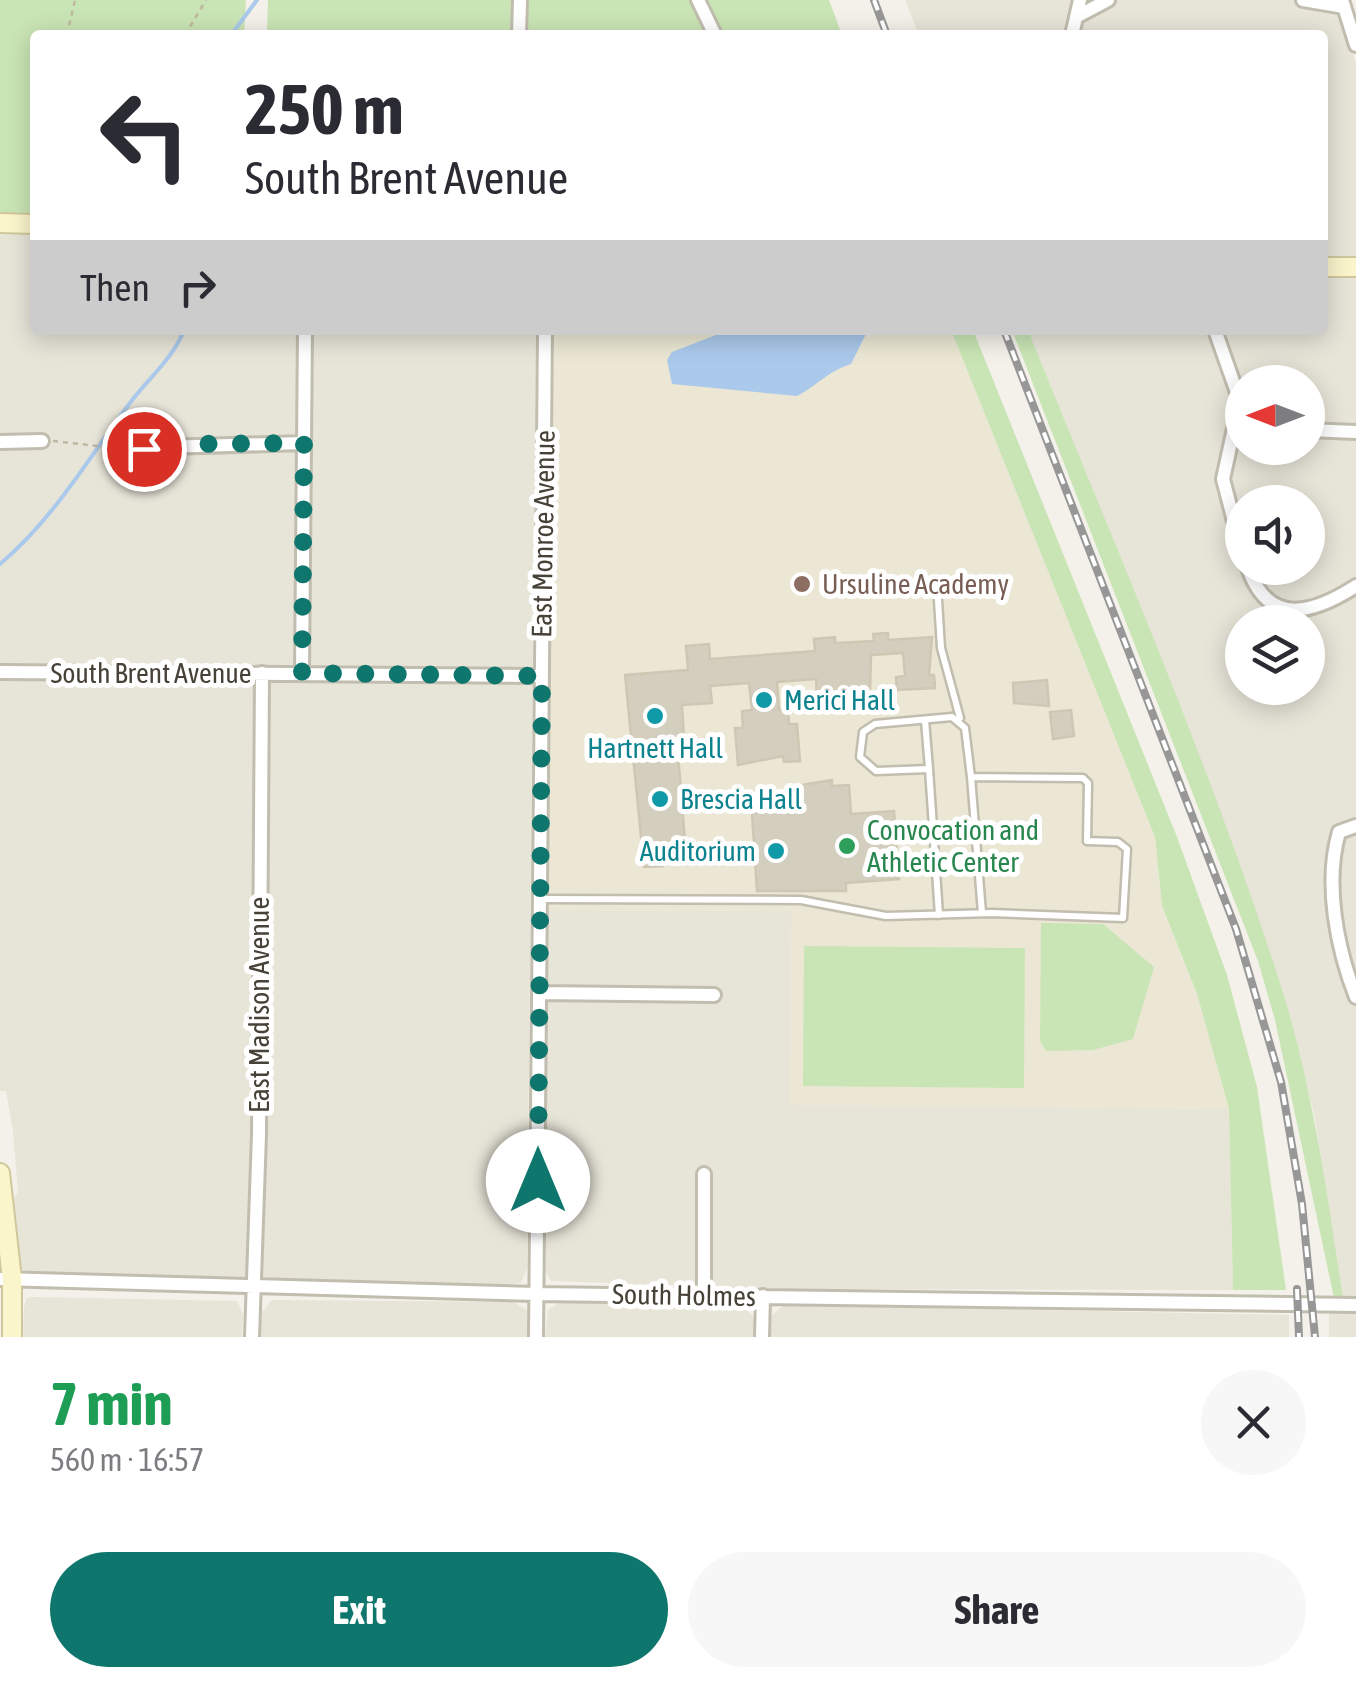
<!DOCTYPE html>
<html lang="en">
<head>
<meta charset="utf-8">
<style>
  :root { --surface:#fff; --page:#f7f7f7; --text:#2b2b33; --muted:#7c7c81; --accent:#0f766e }
  body { margin:0; font-family:"Asap Condensed",sans-serif; background:var(--page); color:var(--text); height:100vh; display:flex; flex-direction:column; font-size:38px; white-space:nowrap }
  * { box-sizing:border-box; margin:0 }
  p { font-size:32px; color:var(--muted) }
  .icon { flex:none; width:55px; height:55px; fill:none; stroke:currentColor; stroke-width:2; stroke-linecap:round; stroke-linejoin:round }
  .map { position:relative; height:1337px; overflow:hidden }
  .drawer { display:flex; flex-direction:column; background:var(--surface); flex:1 }
  .drawer>* { flex:none }
  .hud { position:absolute; left:30px; top:30px; width:1298px; height:305px; border-radius:10px; box-shadow:0 5px 25px #0003; background:#fff; color:var(--text); overflow:hidden }
  .needle { width:65px; rotate:270deg }
  .controls { position:absolute; left:1225px; top:365px; display:grid; gap:20px }
  .controls a { display:grid; place-items:center; width:100px; height:100px; border-radius:50%; background:var(--surface); box-shadow:0 5px 25px #0003; font-size:50px }
  .pin { position:absolute; display:grid; place-items:center; width:85px; height:85px; color:#fff; margin:-42px; border:5px solid #fff; border-radius:50%; box-shadow:0 2px 10px #0007 }
  .me { position:absolute; width:110px; margin:-55px; rotate:0deg; stroke-linejoin:round; filter:drop-shadow(0 0 8px #0008) }
  .turn { display:flex; align-items:center; gap:35px; height:210px; padding:0 50px; font-size:45px }
  .turn .icon { width:130px; height:130px; stroke-width:2.5 }
  .turn b { display:block; font-size:70px; line-height:85px }
  .then { display:flex; align-items:center; height:95px; padding:0 50px; background:#0003; gap:20px; font-size:38px }
  .round { display:grid; place-items:center; flex:none; width:105px; height:105px; border-radius:52px; background:var(--page) }
  .overview { display:flex; align-items:center; justify-content:space-between; height:170px; padding:0 50px }
  h1 { font-size:60px; font-weight:700; line-height:75px; color:#1e9e55 }
  .cta { display:flex; gap:20px; margin-top:auto; padding:20px 50px }
  .cta a { flex:1; height:115px; border-radius:60px; background:var(--accent); color:#fff; font-size:40px; font-weight:700; line-height:115px; text-align:center }
  .cta a+a { background:var(--page); color:var(--text) }
  .map>svg:first-child { display:block }
</style>
</head>
<body>
<div class="map">
<svg width="1356" height="1337" viewBox="0 0 1356 1337">
  <rect width="100%" height="100%" fill="#f3f1e9"/>
  <!-- residential -->
  <path fill="#e7e4d8" fill-rule="evenodd" d="M905,0h430l21,63v193h-33l-1,-221h-403z
    M0,231l35,1v98h501l-9,938 -6,15 -17,3 -475,-11 -11,-10 -7,-64 7,-8 -5,-62 -7,-40h-6z
    M1323,277l33,1v1020h-13l-29,-185 -32,-125 -75,-212 -179,-446h294zM1242,382h66v66h-66zM1242,502h66v66h-66zM1242,622h66v66h-66z
    M548,910l243,1 -1,194 439,4 4,181 -444,-1 -238,-8 -7,-13z
    M33,1297l204,4 6,14 -1,22h-219l1,-30 3,-9z
    M272,1300l241,2 14,8 3,27h-272l4,-25z
    M561,1301l184,5 9,13 1,18h-210l3,-27z
    M793,1305l496,10v22h-519l1,-21 12,-10z
    M1329,1311h27v26h-27z"/>
  <!-- education -->
  <path fill="#ebe7d4" d="M554,330h397l204,507 7,70 35,87 32,115 -439,-4 1,-194 -243,-1z"/>
  <!-- green -->
  <path fill="#cae5b5" d="M0,0h246l-2,35h-209v185l-35,-1z
    M268,0h561l13,35h-575z
    M951,330h22l204,507 50,138 30,112 29,203h-53l-4,-181 -32,-115 -35,-88 -7,-69z
    M1012,330h16c87,217 182,433 253,656 32,102 46,207 62,312h-9l-59,-278 -17,-59z
    M1041,923l62,1 51,43 -21,72 -40,11 -47,1 -6,-10z
    M804,946l221,2 -1,140 -221,-2z"/>
  <!-- water -->
  <path fill="#aac9eb" d="M729,330h139l-17,34c-23,7 -34,22 -54,32l-125,-12 -5,-24 5,-8z"/>
  <g fill="none" stroke-linecap="round" stroke-linejoin="round">
    <!-- stream -->
    <path stroke="#aac9eb" stroke-width="4" d="M231,35l26,-35
      M0,564c55,-46 90,-109 133,-165 18,-23 40,-41 51,-69"/>
  </g>
  <!-- building -->
  <path fill="#d4cebf" stroke="#cfc7b3" stroke-width="2.5" d="M888,633v7l44,-3 -3,38h5l1,13 -38,2 -1,-13 9,-1 -2,-23 -32,2 -1,36 -53,6 -1,-18 -39,3 2,28 9,-1 1,15h8l3,37 -16,1 -1,-6 -45,9 -3,-37h8l-1,-17 10,-1 -3,-27 -39,3 2,17 -30,2 2,35 -7,1 9,114 -24,1 1,10 -19,1 -19,-192 63,-5 -2,-24 23,-2 1,15 105,-8 -1,-12 21,-2v6l39,-2 -1,-7z
    M1047,680l2,26 -35,-3 -1,-20z
    M1071,710l3,26 -21,3 -3,-27z
    M832,780v6l17,-1 2,29 43,-3 5,68 -53,4v8h-89l-5,-78 39,-3 -2,-23z"/>
  <g fill="none" stroke-linecap="round" stroke-linejoin="round">
    <defs>
      <path id="lane" d="M938,600l3,48 19,70
        M925,720l4,49
        M971,777l11,136
        M542,899l259,1 85,16 106,-3 131,5 4,-69 -9,-7 -31,-1 1,-58 -5,-5 -112,-1 -6,-49 -13,-11 -77,7 -12,8 -3,25 16,14 53,-2 10,146"/>
      <path id="street" d="M698,0l17,35
        M1303,0l41,7
        M1342,0l14,45
        M1076,17l32,-17
        M519,35l1,-35
        M1072,35l8,-35
        M1215,330l25,71 -17,78 19,73
        M1308,430l48,2
        M0,442l42,-1
        M129,448l175,-5
        M1248,568c21,60 66,45 108,18
        M0,672l542,4
        M302,673l3,-343
        M1356,826l-17,6c-15,51 -2,117 17,165
        M539,993l175,2
        M0,1279l537,15 819,11
        M704,1296v-122
        M252,1337l7,-203 3,-461
        M536,1337l9,-1007
        M762,1337l1,-41"/>
      <path id="secondary" d="M0,223l35,1
        M1322,267h34
        M0,1173l12,106v58"/>
    </defs>
    <!-- lane casing -->
    <use href="#lane" stroke="#c1bdaf" stroke-width="11"/>
    <!-- street casing -->
    <use href="#street" stroke="#c1bdaf" stroke-width="18"/>
    <!-- secondary casing -->
    <use href="#secondary" stroke="#d0c89c" stroke-width="22"/>
    <!-- path -->
    <path stroke="#bfb79f" stroke-width="2.5" stroke-dasharray="5 5" stroke-linecap="butt" d="M67,35l8,-35
      M185,35l21,-35
      M53,441l62,7"/>
    <!-- lane -->
    <use href="#lane" stroke="#fff" stroke-width="6"/>
    <!-- street -->
    <use href="#street" stroke="#fff" stroke-width="12"/>
    <!-- secondary -->
    <use href="#secondary" stroke="#fbf5cc" stroke-width="18"/>
    <defs>
      <path id="rail" d="M874,0l13,35
        M1004,330l232,599 45,153 21,122 13,133
        M1297,1289l2,48"/>
    </defs>
    <!-- rail casing -->
    <use href="#rail" stroke="#979797" stroke-width="8"/>
    <!-- rail -->
    <use href="#rail" stroke="#fff" stroke-width="4" stroke-dasharray="11" stroke-linecap="butt"/>
  </g>
  <g fill="none" stroke-linecap="round" stroke-linejoin="round">
    <!-- route -->
    <path stroke="#0f766e" stroke-width="18" stroke-dasharray="0 32.4" d="M144,449l49,-5 111,-1 -2,230 240,3 -4,505"/>
  </g>
  <!-- markers -->
  <circle fill="#8d6e63" stroke="#fff" stroke-width="4" cx="802" cy="584" r="10"/>
  <g fill="#0f9aa8" stroke="#fff" stroke-width="4">
    <circle cx="764" cy="700" r="10"/>
    <circle cx="655" cy="716" r="10"/>
    <circle cx="660" cy="799" r="10"/>
    <circle cx="776" cy="851" r="10"/>
  </g>
  <circle fill="#2e9e5b" stroke="#fff" stroke-width="4" cx="847" cy="846" r="10"/>
  <g text-anchor="middle" dominant-baseline="central" stroke-width="10" stroke-linejoin="round" paint-order="stroke">
    <!-- street labels -->
    <g font-size="28" fill="#474238" stroke="#fff">
      <text transform="translate(543 534) rotate(-89)">East Monroe Avenue</text>
      <text x="151" y="673">South Brent Avenue</text>
      <text transform="translate(259 1005) rotate(-90)">East Madison Avenue</text>
      <text transform="translate(684 1295) rotate(1)">South Holmes</text>
    </g>
    <!-- education labels -->
    <g font-size="28" fill="#785e54" stroke="#fff" text-anchor="start">
      <text x="822" y="584">Ursuline Academy</text>
    </g>
    <!-- culture labels -->
    <g font-size="28" fill="#0d838f" stroke="#fff" text-anchor="start">
      <text x="784" y="700">Merici Hall</text>
      <text x="655" y="748" text-anchor="middle">Hartnett Hall</text>
      <text x="680" y="799">Brescia Hall</text>
      <text x="756" y="851" text-anchor="end">Auditorium</text>
    </g>
    <!-- leisure labels -->
    <g font-size="28" fill="#27864d" stroke="#fff" text-anchor="start">
      <text x="867" y="830">Convocation and<tspan x="867" dy="32">Athletic Center</tspan></text>
    </g>
  </g>
</svg>
<div class="controls">
<a><svg class="needle" viewBox="-14 -14 28 28"><path d="M0-13l5 13h-10z" fill="#e53935"/><path d="M0 13l5-13h-10z" fill="#7c7c81"/></svg></a>
<a><svg class="icon" aria-label="sound" viewBox="0 0 24 24"><path d="M4 9h4l5-4v14l-5-4H4zM17 9q2 3 0 6"/></svg></a>
<a><svg class="icon" aria-label="layers" viewBox="0 0 24 24"><path d="M12 4l9 5-9 5-9-5zM3 14l9 5 9-5"/></svg></a>
</div>
<div class="pin" style="left:144px;top:449px;background:#d93025"><svg class="icon" aria-label="arrive" viewBox="0 0 24 24"><path d="M6 21V4h12l-3 4 3 4H6"/></svg></div>
<svg class="me" style="left:538px;top:1181px" viewBox="-20 -20 40 40"><circle r="19" fill="#fff"/><path d="M0-13L10 11 0 6-10 11z" fill="#0f766e"/></svg>
<div class="hud">
<div class="turn"><svg class="icon" aria-label="left" viewBox="0 0 24 24"><path d="M17 20v-9H6M10 6l-5 5 5 5"/></svg><div><b>250 m</b>South Brent Avenue</div></div>
<div class="then">Then<svg class="icon" aria-label="right" viewBox="0 0 24 24"><path d="M7 20v-9h11M14 6l5 5-5 5"/></svg></div>
</div>
</div>
<section class="drawer">
<div class="overview"><div><h1>7 min</h1><p>560 m · 16:57</p></div><a class="round"><svg class="icon" aria-label="close" viewBox="0 0 24 24"><path d="M6 6l12 12M18 6L6 18"/></svg></a></div>
<div class="cta"><a>Exit</a><a>Share</a></div>
</section>
</body>
</html>
